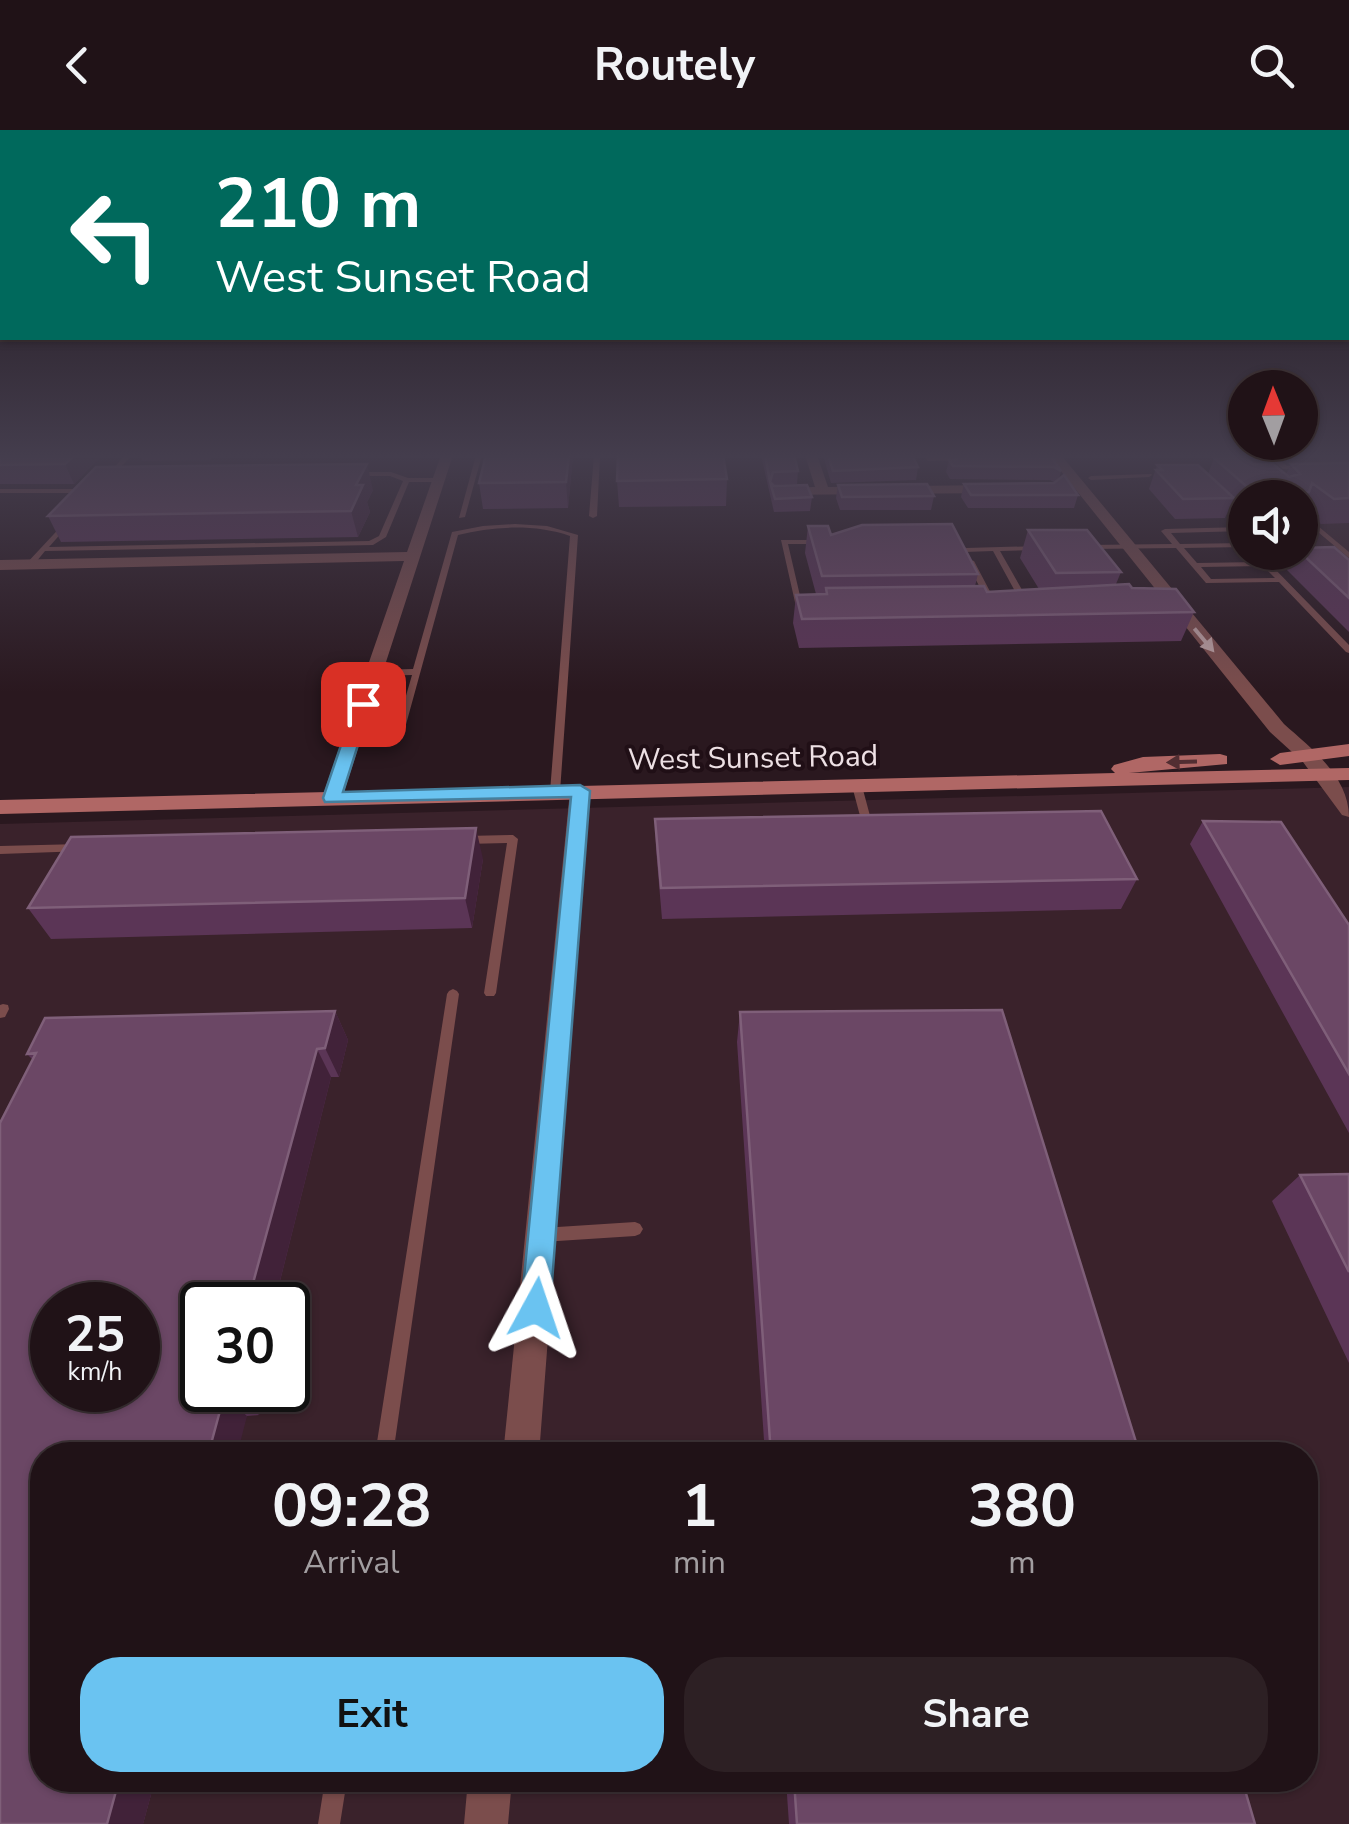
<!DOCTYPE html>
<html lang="en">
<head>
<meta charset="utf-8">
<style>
  :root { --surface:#201217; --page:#2d2024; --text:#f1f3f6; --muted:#a29ea1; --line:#3d3236; --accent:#6ac3f1 }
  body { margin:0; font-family:"Nunito Sans",sans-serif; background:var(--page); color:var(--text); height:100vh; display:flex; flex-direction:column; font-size:38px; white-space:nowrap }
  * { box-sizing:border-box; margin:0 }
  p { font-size:32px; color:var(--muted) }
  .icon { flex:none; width:55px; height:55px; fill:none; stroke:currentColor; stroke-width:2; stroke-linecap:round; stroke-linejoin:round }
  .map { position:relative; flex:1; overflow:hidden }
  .sheet { position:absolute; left:30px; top:1312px; width:1288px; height:350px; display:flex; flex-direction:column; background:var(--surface); border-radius:40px; box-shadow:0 2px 8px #0004,0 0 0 2px var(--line) }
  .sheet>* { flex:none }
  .guide { position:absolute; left:0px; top:0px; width:1350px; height:210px; box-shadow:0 2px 8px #0004,0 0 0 2px var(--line); background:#00695c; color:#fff; overflow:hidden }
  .needle { width:65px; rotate:359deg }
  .fabs { position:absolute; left:1228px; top:240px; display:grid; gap:20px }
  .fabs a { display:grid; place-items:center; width:90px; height:90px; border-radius:50%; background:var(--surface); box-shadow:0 2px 8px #0004,0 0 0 2px var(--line); font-size:50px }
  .speed { position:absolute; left:30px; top:1152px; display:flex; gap:20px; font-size:50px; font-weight:700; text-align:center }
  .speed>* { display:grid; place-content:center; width:130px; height:130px; border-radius:50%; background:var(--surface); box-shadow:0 2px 8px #0004,0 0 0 2px var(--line); line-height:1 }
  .speed small { font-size:25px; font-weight:400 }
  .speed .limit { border:5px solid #111; border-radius:15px; background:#fff; color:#111 }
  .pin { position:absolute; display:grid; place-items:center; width:85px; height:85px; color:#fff; margin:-42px; border-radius:20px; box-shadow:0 5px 15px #0006 }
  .me { position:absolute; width:110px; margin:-55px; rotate:5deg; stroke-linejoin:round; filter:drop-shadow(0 0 8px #0008) }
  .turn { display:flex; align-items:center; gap:35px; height:210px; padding:0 50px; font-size:45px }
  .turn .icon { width:130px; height:130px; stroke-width:2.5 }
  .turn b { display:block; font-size:70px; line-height:85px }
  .eta { display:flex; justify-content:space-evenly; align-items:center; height:170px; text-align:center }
  .eta b { font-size:60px; font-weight:700; line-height:70px }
  .cta { display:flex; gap:20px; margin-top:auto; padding:20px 50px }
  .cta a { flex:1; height:115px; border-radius:40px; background:var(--accent); color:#111; font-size:40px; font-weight:700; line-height:115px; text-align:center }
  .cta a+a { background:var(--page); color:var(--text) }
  header { display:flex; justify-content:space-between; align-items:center; height:130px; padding:0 50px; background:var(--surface); font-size:45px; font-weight:700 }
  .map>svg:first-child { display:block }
</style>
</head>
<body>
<header><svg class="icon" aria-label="back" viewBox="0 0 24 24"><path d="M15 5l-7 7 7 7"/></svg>Routely<svg class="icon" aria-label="search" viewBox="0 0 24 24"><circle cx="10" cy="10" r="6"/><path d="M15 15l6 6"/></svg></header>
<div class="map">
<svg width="1349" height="1694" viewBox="0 0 1349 1694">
  <rect width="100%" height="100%" fill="#2a181f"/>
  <!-- built -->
  <path fill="#3a222b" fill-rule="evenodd" d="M1217,325h132v121l-49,-45v-33l-37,-1z
    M1349,657v1037h-1349v-1000zM52,1175h86v85h-86zM202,1175h86v85h-86zM42,1325h1263v325h-1263z"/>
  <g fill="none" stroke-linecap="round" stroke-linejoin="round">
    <!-- service -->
    <path fill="#7b4d4c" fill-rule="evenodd" d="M125,325h7l-22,24h-4v-2z
      M384,325h35l-3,2z
      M476,325h6l-17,62 -6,1z
      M594,325h6l-3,61 -4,2 -4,-2z
      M1267,325h7l13,11 16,-1 3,2 -3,2h-20z
      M391,342l17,6h30l3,2 -3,2h-29l-23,55 -13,8 -328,6 -13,16 -7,-2 42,-45 4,2 -22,25 320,-6 10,-5 24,-55 -13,-5h-37l-3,-2 3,-2z
      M1151,344l1,1 -3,2 -58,3 -3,-2 3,-2z
      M0,359h88l3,2 -3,2h-88z
      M1300,381l49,41v6l-49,-41z
      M515,394l32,2 31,9 -18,257 -5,3 -5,-3 20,-256c-35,-12 -76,-10 -112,-1l-56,204h-6l-2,-2 18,-62 -39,1 -4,-3 4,-3 40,-1 39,-137 31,-6z
      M1245,397v4l-74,2 9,11 65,-1v4l-61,1 13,15 62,-1 -8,-10h8l8,9h38v4h-3l-30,1 77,79v8l-3,-1 -67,-70 -73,1 -30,-35 -88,1 -4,-2 4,-2 84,-1 -11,-13 4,-2zM1263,436l12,12 -64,1 -10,-12z
      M948,409h6l12,9 75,-2v4h-3l-38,1 30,53 -1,2 -7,-2 -29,-53 -29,1 -16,-9z
      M781,410h40l4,2 -4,2h-33l16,69 -7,-2z
      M967,429l7,2 21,40 -1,2 -7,-2 -21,-40z
      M857,653l5,3 11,41 -1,2 -4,1 -5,-3 -11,-41z
      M513,705l5,4 -22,154 -2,3h-8l-2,-3 23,-150 -41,1 -5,-4 5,-4z
      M81,714l4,1 1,3 -1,3 -85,3v-8z
      M453,859l4,2 2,3 -66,461h-18l72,-461 2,-3z
      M3,874l5,1 1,4 -4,8 -5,1v-13z
      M635,1092l5,2 3,5 -3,5 -5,2 -93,6 -5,-2 -3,-5 3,-5 5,-2z
      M325,1650h22l-7,44h-22z"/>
    <!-- minor -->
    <path fill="#7b4d4c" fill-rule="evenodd" d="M441,325h12l-111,343 -10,7 -10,-7 82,-237 -404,9v-10l407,-8z
      M805,325h12l11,32 165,-2 7,4 -7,4 -220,2v-6l5,-1 37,-1z
      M923,325h66v1l-6,4 -55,1z
      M1022,325h57l-51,5z
      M580,655l10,6 -51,664h-36l67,-664z
      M468,1650h44l-4,44h-44z"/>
    <!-- tertiary -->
    <path fill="#7b4d4c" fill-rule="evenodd" d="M1048,325h13l223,269c28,25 65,53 65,93l-7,-2 -39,-53 -33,-30z"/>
    <!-- secondary -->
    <path fill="#b06765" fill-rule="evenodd" d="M1349,614v12l-69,9 -10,-6 10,-6z
      M1220,624l7,2v8l-98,9 220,-5v12l-1349,34v-14l1115,-27 -4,-4 3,-4 29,-8z"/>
  </g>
  <!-- wall -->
  <path fill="#5b3556" d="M0,325h102l-28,29h-74z
    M140,325h73l-3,5 -68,1z
    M573,325l-5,53 -85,1 -4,-26z
    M761,325h33l4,16 -1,13 -23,1 38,12 -2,14 -36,1z
    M823,325h89l6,12 -2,13 -85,3z
    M952,325h98l11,16 -2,8 19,16 -4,13h-106l-7,-11 3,-13 90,-2 -4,-2 -100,-1 -4,-7 3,-12h2z
    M1313,325h36v7h-28z
    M1214,328l39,6 33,11 5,-11 58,-1v60l-28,1 -20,-16 -1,2v-12h-55v20l-15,-12 -5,12 -50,1 -26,-30 8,-24 51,9z
    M727,349l-1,27 -107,1 -2,-26z
    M838,355l96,11 -3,14h-91l-4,-12z
    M373,360l-6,12 3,10 -12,25 -297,5 -13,-26z
    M808,396l23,9 147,39 -3,12 12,6 52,-3 -19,-31 8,-28 93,42 -5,12 16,4 62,24 -13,29 -382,7 -6,-25 3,-28 20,-1 -11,-41z
    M1294,422l55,8v72l-63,-63z
    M655,689l482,60 -16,30 -459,10 -6,-70z
    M1203,691l146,104v208l-159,-289z
    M483,729l-11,69 -421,11 -23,-31z
    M335,881l13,29 -9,37h-8l-57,228h-72v85h63l-6,25 -12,1 -205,364h113l-12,44h-143l33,-764 -6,-6z
    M740,882l400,443h-375l-28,-413z
    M1349,1044v189l-77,-162 28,-26z
    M786,1650h456l13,44h-466z"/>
  <!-- shaded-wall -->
  <path fill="#412239" d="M75,325h27l-28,29 -9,-20z
    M569,325h4l-5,53 -2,-26z
    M367,334l6,26 -6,12 3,10 -12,25 -7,-26 5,-26z
    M476,698l7,31 -11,69 -7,-30z
    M335,881l13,29 -9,37 -14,-29z
    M317,919l14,28 -57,228h-27z
    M238,1260h27l-6,25 -23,-19z
    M224,1266l23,20 -10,39h-29z
    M119,1650h36l-12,44h-36z"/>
  <!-- building -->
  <path fill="#6b4765" stroke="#7f5f79" stroke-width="2.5" fill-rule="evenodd" d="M0,325h75l-10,9 -65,1z
    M486,325h83l-3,27 -87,1z
    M618,325h105l4,24 -110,2z
    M765,325h29l4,16 -25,1 -3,10z
    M828,325h84l6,12 -85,4z
    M955,325h95l11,16 -7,-4 -101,-1 -4,-6h8z
    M1245,327l8,7h20l16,13 11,-3 -9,-10 58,-1v35l-15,1 -22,-16 -3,9 -55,1 -40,-35z
    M367,334l-11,21h7l-12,26 -303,5 48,-49z
    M1157,335h41l36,33 -51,1 -27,-29h6z
    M1064,345l14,20h-107l-7,-11 90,-1z
    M770,352l4,4 33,-1 5,12 -37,2z
    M927,354l7,12 -92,1 -4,-12z
    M952,394l26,50 -156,2 -14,-50h20l3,9 31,-10z
    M1028,400h59l34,42 -65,1z
    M1334,417l15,13v38l-49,-46v-4z
    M1129,454l3,4 44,1 18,23 -392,7 -6,-24 31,-1 -1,-6 158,-2 3,6z
    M1101,681l36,68 -476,9 -6,-69z
    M1203,691l78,1 68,103v149z
    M476,698l-11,70 -437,10 43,-71z
    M1002,880l138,445h-369l-31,-443z
    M335,881l-10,37 -8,1 -70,256h13h-58v85h36l-2,6h-12l-16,59h-166v325h77l-12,44h-107v-701l36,-70 -9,1 18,-36zM52,1175h86v85h-86z
    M1349,1044v98l-49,-97z
    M794,1650h448l13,44h-458z"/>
  <!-- one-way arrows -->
  <defs><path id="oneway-solid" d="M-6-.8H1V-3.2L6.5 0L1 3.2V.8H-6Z" transform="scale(2.5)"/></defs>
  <use fill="#ba9ea0" href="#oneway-solid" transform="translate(1204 510) rotate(50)"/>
  <use fill="#522e32" href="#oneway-solid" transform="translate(1182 632) rotate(178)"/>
  <!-- sky -->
  <linearGradient id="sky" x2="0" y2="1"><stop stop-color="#170d11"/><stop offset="0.58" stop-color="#443d4d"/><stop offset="1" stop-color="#443d4d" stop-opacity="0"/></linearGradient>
  <rect width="1349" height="562" fill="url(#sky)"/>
  <!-- route -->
  <path fill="#6ac3f1" stroke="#457f9d" stroke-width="2.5" d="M363,569l8,5 -28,88 237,-7 10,6 -40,517 -4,11 -10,4 -11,-4 -4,-11 50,-511 -246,5 -2,-4 32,-94z"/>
  <g text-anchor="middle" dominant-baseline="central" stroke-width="8" stroke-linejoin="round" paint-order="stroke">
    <!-- street labels -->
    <g font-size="30" fill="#ede0e4" stroke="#200f16">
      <text transform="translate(753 628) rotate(-1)">West Sunset Road</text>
    </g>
  </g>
</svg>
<div class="fabs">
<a><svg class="needle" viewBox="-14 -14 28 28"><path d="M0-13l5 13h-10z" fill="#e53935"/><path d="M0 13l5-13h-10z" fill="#a29ea1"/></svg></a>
<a><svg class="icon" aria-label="sound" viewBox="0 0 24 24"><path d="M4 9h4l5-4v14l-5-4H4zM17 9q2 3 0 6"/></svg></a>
</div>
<div class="speed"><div>25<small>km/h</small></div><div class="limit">30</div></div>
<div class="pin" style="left:363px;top:574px;background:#d93025"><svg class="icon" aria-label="arrive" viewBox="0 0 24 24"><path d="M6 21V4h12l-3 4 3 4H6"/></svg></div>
<svg class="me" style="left:536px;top:1178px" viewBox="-20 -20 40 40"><path d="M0-17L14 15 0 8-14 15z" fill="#6ac3f1" stroke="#fff" stroke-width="4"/></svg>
<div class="guide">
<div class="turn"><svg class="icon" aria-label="left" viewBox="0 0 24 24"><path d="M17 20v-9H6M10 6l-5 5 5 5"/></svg><div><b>210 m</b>West Sunset Road</div></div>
</div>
<section class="sheet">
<div class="eta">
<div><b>09:28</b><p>Arrival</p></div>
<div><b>1</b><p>min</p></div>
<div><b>380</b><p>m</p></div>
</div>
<div class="cta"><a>Exit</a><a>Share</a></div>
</section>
</div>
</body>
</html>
